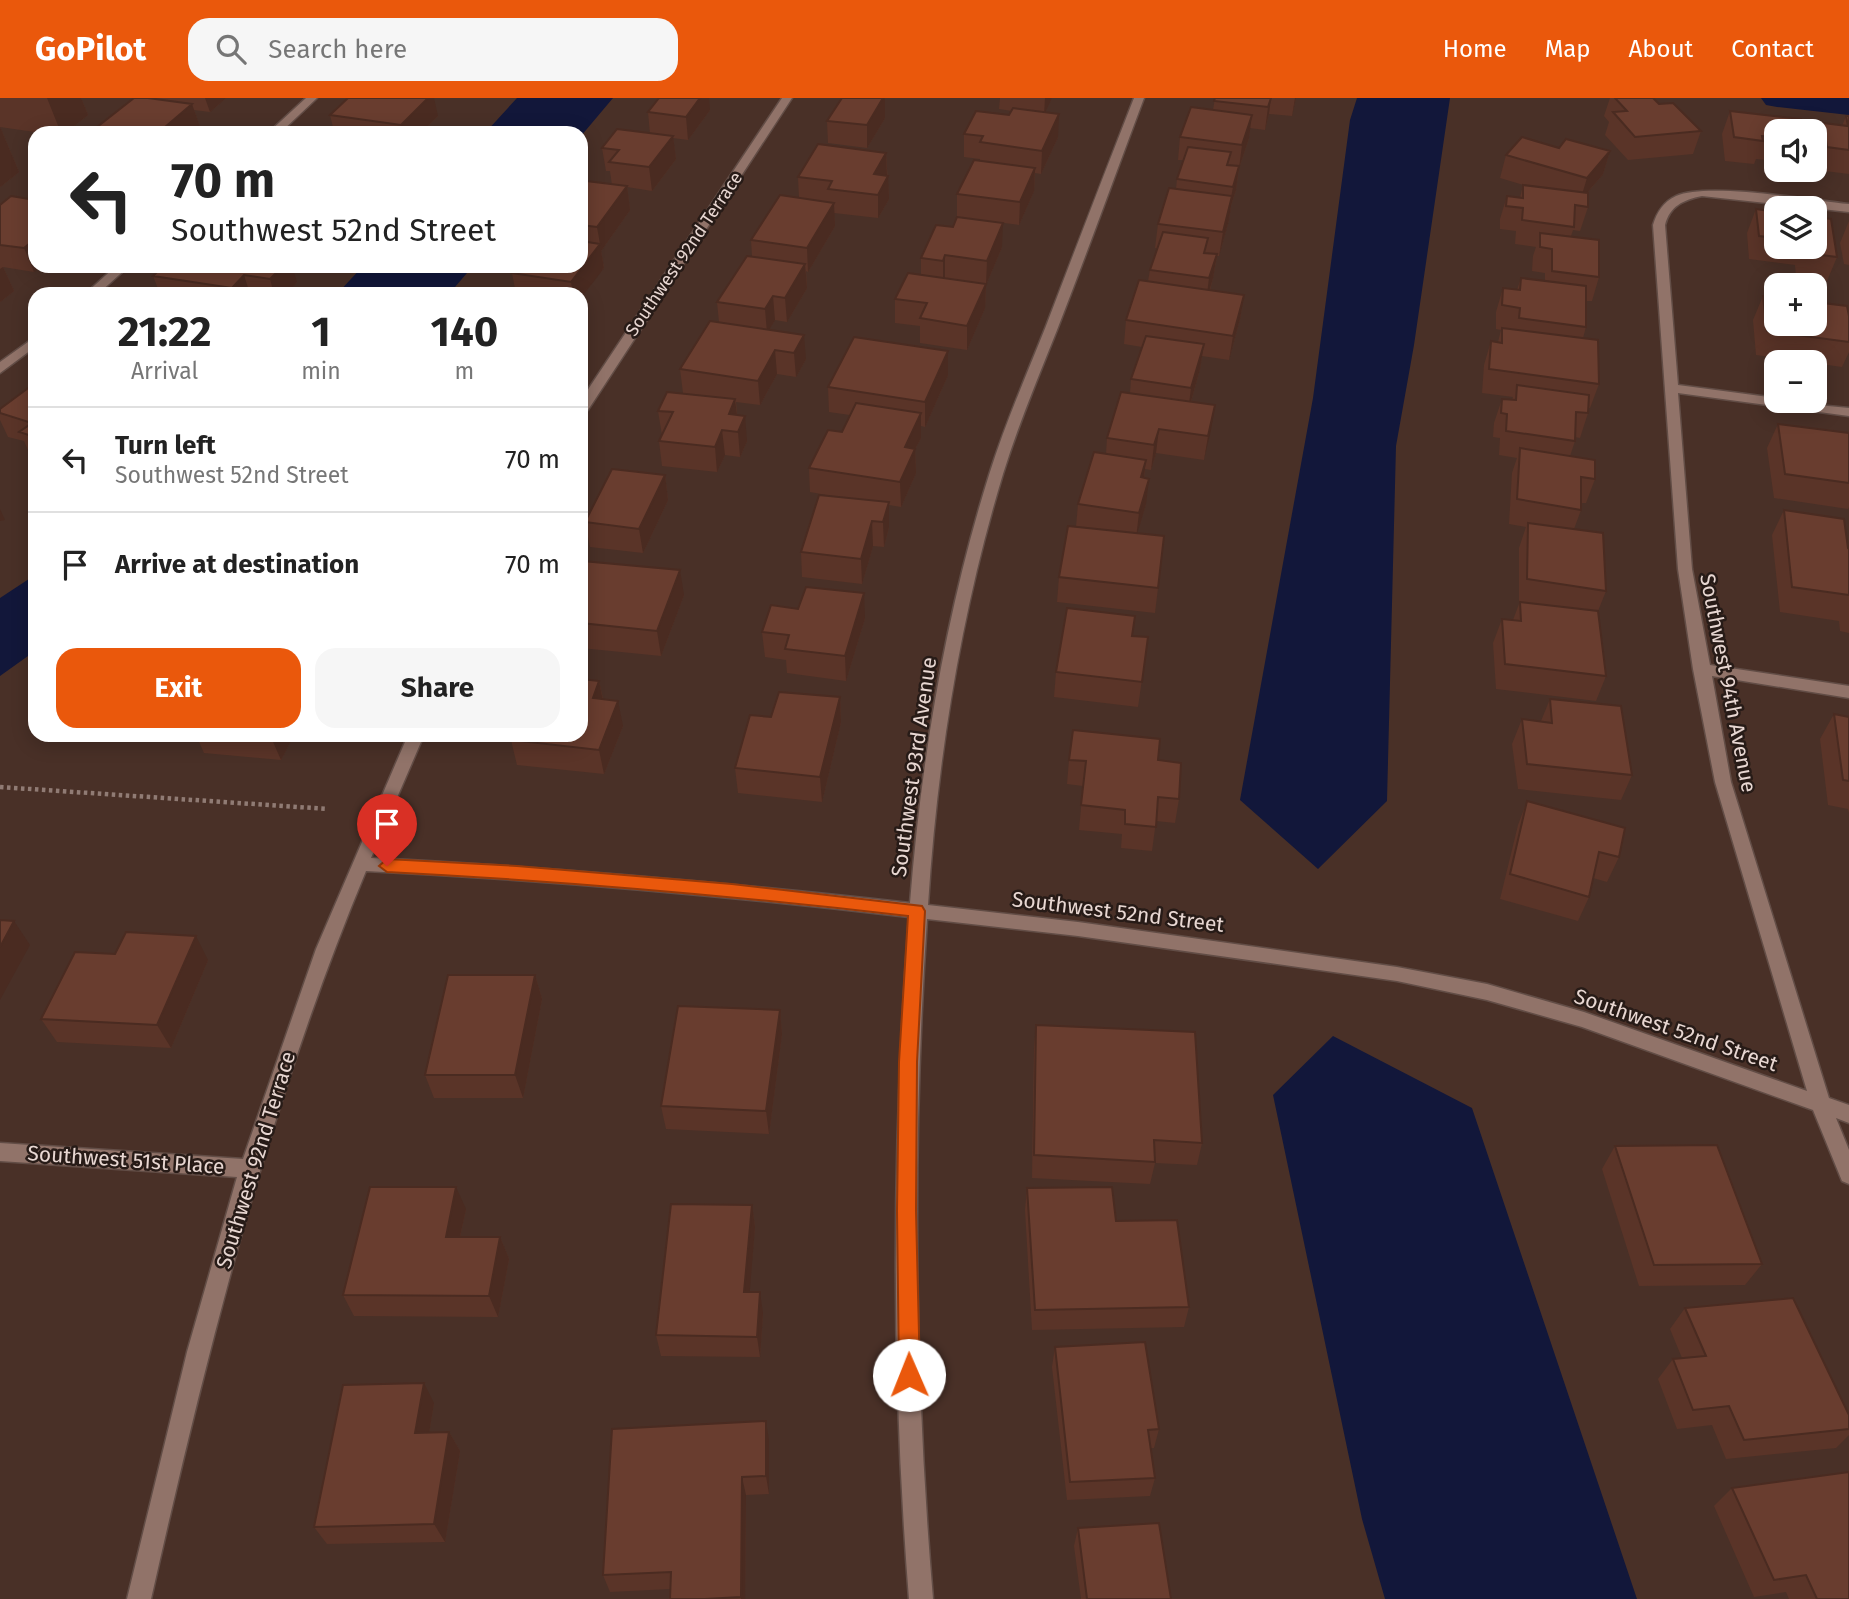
<!DOCTYPE html>
<html lang="en">
<head>
<meta charset="utf-8">
<style>
  :root { --surface:#fff; --page:#f6f6f6; --text:#222; --muted:#767676; --line:#e0e0e0; --accent:#ea580c }
  body { margin:0; font-family:"Fira Sans",sans-serif; background:var(--page); color:var(--text); height:100vh; display:flex; flex-direction:column; font-size:26px; white-space:nowrap }
  * { box-sizing:border-box; margin:0 }
  p { font-size:23px; color:var(--muted) }
  .icon { flex:none; width:38px; height:38px; fill:none; stroke:currentColor; stroke-width:2; stroke-linecap:round; stroke-linejoin:round }
  .map { position:relative; flex:1; overflow:hidden }
  .panel { position:absolute; left:28px; top:189px; width:560px; height:455px; display:flex; flex-direction:column; background:var(--surface); border-radius:21px; box-shadow:0 4px 18px #0003 }
  .panel>* { flex:none }
  .hud { position:absolute; left:28px; top:28px; width:560px; height:147px; border-radius:21px; box-shadow:0 4px 18px #0003; background:#fff; color:var(--text); overflow:hidden }
  .controls { position:absolute; left:1764px; top:21px; display:grid; gap:14px }
  .controls a { display:grid; place-items:center; width:63px; height:63px; border-radius:14px; background:var(--surface); box-shadow:0 4px 18px #0003; font-size:35px }
  .pin { position:absolute; display:grid; place-items:center; width:60px; height:60px; color:#fff; margin:-72px -30px; border-radius:50% 50% 50% 0; rotate:-45deg; box-shadow:0 0 7px #0007 }
  .pin .icon { rotate:45deg }
  .me { position:absolute; width:77px; margin:-38px; rotate:359deg; stroke-linejoin:round; filter:drop-shadow(0 0 5px #0008) }
  .turn { display:flex; align-items:center; gap:24px; height:147px; padding:0 28px; font-size:32px }
  .turn .icon { width:91px; height:91px; stroke-width:2.5 }
  .turn b { display:block; font-size:49px; line-height:60px }
  .eta { display:flex; justify-content:space-evenly; align-items:center; height:119px; text-align:center }
  .eta b { font-size:42px; font-weight:700; line-height:49px }
  .action { display:flex; gap:14px; margin-top:auto; padding:14px 28px }
  .action a { flex:1; height:80px; border-radius:21px; background:var(--accent); color:#fff; font-size:28px; font-weight:700; line-height:80px; text-align:center }
  .action a+a { background:var(--page); color:var(--text) }
  ul { padding:0; list-style:none }
  li { display:flex; align-items:center; gap:21px; height:105px; padding:0 28px; border-top:2px solid var(--line) }
  li div { flex:1 }
  li b { display:block; font-size:26px }
  li em { font-style:normal }
  header { display:flex; align-items:center; gap:42px; box-sizing:border-box; height:98px; padding:0 35px; background:var(--accent); color:#fff }
  header strong { font-size:33px }
  nav { display:flex; gap:38px; margin-inline-start:auto; font-size:24px }
  .search { width:490px; height:63px; background:var(--page); display:flex; align-items:center; gap:18px; box-sizing:border-box; padding:0 24px; border-radius:21px; color:var(--muted); font-size:26px }
  .map>svg:first-child { display:block }
</style>
</head>
<body>
<header>
<strong>GoPilot</strong>
<div class="search"><svg class="icon" aria-label="search" viewBox="0 0 24 24"><circle cx="10" cy="10" r="6"/><path d="M15 15l6 6"/></svg>Search here</div>
<nav><a>Home</a><a>Map</a><a>About</a><a>Contact</a></nav>
</header>
<div class="map">
<svg width="1849" height="1501" viewBox="0 0 1849 1501">
  <rect width="100%" height="100%" fill="#493027"/>
  <!-- water -->
  <path fill="#12173a" d="M517,0h96l-32,38v-3h-96z
    M1357,0h93l-36,247 -18,101 -9,355 -69,68 -78,-69 73,-402 37,-278z
    M363,168h110l-24,28h-112z
    M35,477v76l-35,25v-78z
    M1333,938l139,72 165,491h-252l-23,-80 -89,-424z"/>
  <g fill="none" stroke-linecap="round" stroke-linejoin="round">
    <!-- canal -->
    <path fill="#12173a" fill-rule="evenodd" d="M1761,0h88v17l-72,-8 -11,-2z"/>
    <defs>
      <path id="minor" d="M306,0h11l-37,35h-12z
        M782,0h10l-204,312 -7,4v-14z
        M1134,0h10c-29,77 -57,155 -87,232 -19,48 -39,95 -54,144 -42,138 -66,287 -75,431l150,17 319,45 90,17 97,28 223,79 -92,-309 -22,-113 -15,-100 -25,-344c4,-13 10,-23 23,-29 32,-14 134,4 173,8v8l-147,-16c-19,4 -32,10 -37,29l13,160 98,13v3l73,7v8l-171,-23 14,176 18,96 139,21v12l-137,-22 19,106 98,316 20,7v18l-13,-5 13,32v34l-7,-3 -29,-71 -231,-83 -95,-27 -90,-19 -319,-45 -151,-17c-15,226 -13,454 6,680h-24c-18,-226 -17,-456 0,-682 -181,-21 -362,-37 -543,-46 -98,235 -159,480 -215,728h-24l60,-247 50,-175 -237,-16v-18l243,16 73,-210 92,-214h16l-53,123c180,9 359,25 539,45 11,-143 36,-291 79,-428 16,-51 37,-99 57,-149 29,-76 58,-152 88,-228z
        M116,168h13l-31,28h-13z
        M35,239v10l-35,26v-11z"/>
    </defs>
    <!-- minor casing -->
    <use href="#minor" stroke="#624d46" stroke-width="3"/>
    <!-- path -->
    <path stroke="#907b74" stroke-width="4.5" stroke-dasharray="3.5 3.5" stroke-linecap="butt" d="M0,689l328,22"/>
    <!-- minor -->
    <use href="#minor" fill="#917369" fill-rule="evenodd"/>
  </g>
  <!-- wall -->
  <path fill="#5a3428" d="M0,0h81l7,17 -23,18h-23l-42,-6 19,45 -19,15z
    M134,0h92l-16,14 -16,-2 6,17 -7,6h-100l-1,-2z
    M842,0h43v20l-18,30 -39,-5 -1,-22z
    M1000,0h52l-7,14 13,25 -17,37 -6,-1 -1,18 -15,34 -62,-8v-23l23,-33v-2l-16,-2v-23l45,-19 3,-4 -13,-2z
    M1215,0h81l-4,18 -23,-2 -4,16 -15,-2 -1,10 -10,30 -3,22 -5,15 -2,15 -10,36h-2l-4,22 -3,12 34,5 -4,24 -11,41 -27,-4 -2,13 -9,33 24,3 -11,55 -48,-7 -5,17 -6,-1 -1,9 2,26 -9,29 21,55 -3,25 -98,-11 2,-25 17,-50 2,-23 28,-50 1,-16 23,-45 1,-14 11,-32 -18,-3 2,-24 22,-39 2,-11 7,-22h-2l3,-24 18,-35 1,-10 7,-19h-6l2,-23 33,-27z
    M1610,0h43l6,6 42,27 -8,23 -65,6 -23,-25 4,-13 -5,-6z
    M710,12l-22,30 -15,-2 3,21 -24,32 -25,-4 3,23 -29,41 3,17 -23,26h-65l-4,-21 69,-7v-78l31,-3 -2,-14h-4l-4,-23 48,-14 -2,-22z
    M1730,13l46,20v30l-20,-2 -2,5 -29,-3 -3,-27z
    M330,17l108,1 -17,17h-112l25,-2z
    M1846,18h3v58l-32,-4 -2,-17v-10l8,-20 19,3z
    M1559,50l51,3 -7,23 -16,19 1,14 -8,24 -7,-1 -2,6 28,41 -7,24h-6v26l-3,11 16,46 -9,24h-2v5l-8,25 -5,-1v4l-5,15 25,23 -9,24h-5v7l-7,19 32,62 -8,20 8,65 -10,25 -100,-12 -3,-46 9,-24 11,1 6,-16v-56l7,-21 -17,-3 3,-51 5,-15 -18,-3 1,-17 -7,-1 1,-14 8,-24 10,1 1,-3 -31,-4 2,-28 7,-24 7,1 3,-12 -5,-1v-17l7,-24 14,2 4,-12 24,3v-8l-13,-2 1,-15 3,-9 -21,-3 1,-13 -16,-2v-10l7,-23 13,2 3,-13 4,1 -27,-8 6,-23z
    M886,55l3,46 -11,19 -44,-5 1,13 -27,46 -2,-1 1,17 -20,34 -12,-2 -6,9 37,30 -10,18 -19,-3 -17,31 -24,-3 1,13 10,26 -7,16 -15,-2 -8,17 -55,-6 -3,-25 3,-6 -4,-24 25,-18 -3,-24 39,-47 -2,-20 35,-46 -1,-16 48,-42 -1,-21z
    M35,79v14l-4,-10z
    M0,107l35,61h6l-7,6 -31,-5 11,24 -14,11z
    M1756,111l20,3v35h39l22,10 -10,24 -31,-4 -1,-12 -46,-6 -2,-26z
    M1849,123v44l-5,-1 -4,-21z
    M1002,149l-16,38 -1,23 -18,42 -47,-7v-17l-25,-3v-24l26,-24v-17z
    M163,168l134,16 -11,12h-126l-7,-18z
    M1763,198l60,7 26,13v36l-7,15 -86,-12 -3,-35z
    M948,253v24l-23,52 -4,-1v12l-6,11 1,24 -15,34 -12,-2v22l-5,20 -11,-1 -11,38 -60,-7 -1,-25 37,-55 -28,-5 -1,-24 33,-36 8,-17 -21,-3 -1,-25z
    M35,285v75l-4,-1 -7,-16 -16,-4 -8,-17v-11z
    M1778,326l71,9v74l-1,2 -74,-11 -7,-50z
    M665,377l3,25 -25,53 -53,-6 -5,-25z
    M1784,412l65,39v84l-9,-2 -1,-10 -59,-9 -8,-77z
    M581,465l103,32 -23,61 -80,-8z
    M865,520l-19,63 -59,-8 -1,-13 -21,-3 -3,-25z
    M1132,538l16,1 -10,70 -84,-10 2,-25z
    M599,583l4,18 20,27 -19,48 -87,-9 -6,-25z
    M840,599l1,25 -19,80 -84,-9 -3,-25 36,-51z
    M1550,601l82,76 -11,25 -103,-11 -6,-45 10,-25 19,2z
    M1834,616l15,3v96l-1,-4 -20,-4 -8,-66z
    M196,637h98l-13,25 -77,-7z
    M1069,662h89l21,39 -4,24 -19,-2 -4,30 -31,-3 1,-14 -43,-4 4,-44 -16,-2z
    M1527,703l92,56 -12,25 -14,-4 -4,19 -11,24 -78,-22 18,-74z
    M208,862l-37,88 -114,-6 -16,-23z
    M535,877l7,24 -19,99h-89l-9,-23z
    M780,912l2,24 -13,100 -103,-5 -5,-23z
    M1036,927l166,118 -5,22 -42,-2 -5,21 -118,-6 2,-130z
    M1615,1048l147,118 -17,21 -106,1 -37,-117z
    M1027,1090l89,33 73,86 -5,20 -152,3 -7,-120z
    M752,1107l3,22 -6,65 14,21 -3,44 -99,-1 -5,-21z
    M466,1111l-6,28h40l9,22 -11,58 -144,-1 -11,-21z
    M1685,1210l164,121v6l-13,13 -110,11 -14,-34 -35,4 -19,-50 15,-20 9,-1 -12,-29z
    M1055,1249l104,82 -5,19h-3l4,30 -5,18 -83,4 -15,-133z
    M434,1305l-5,30 20,-1 11,19 -15,91 -118,2 -13,-17z
    M769,1342v54l-23,1 -1,104h-75v-10l-60,3 -7,-17z
    M1732,1390l117,111h-60l-3,-7 -32,5 -40,-91z
    M1078,1430l93,71h-90l-7,-53z"/>
  <!-- shaded-wall -->
  <path fill="#4a2b21" d="M47,0h34l7,17 -23,18h-4z
    M205,0h21l-16,14z
    M428,0h6l4,18 -17,17h-18l-2,-8z
    M700,0h9l1,12 -22,30 -2,-23z
    M883,0h2v20l-18,30v-23z
    M1045,0h7l-8,17z
    M1271,0l-2,16 -4,16 3,-23z
    M1295,0h1l-4,18z
    M192,6l8,23 -7,6h-35z
    M1059,16l-1,23 -17,37 1,-23z
    M1252,17l-3,23 -10,30 3,-23z
    M0,29l19,45 -19,15z
    M673,38l3,23 -24,32 -3,-24z
    M1610,53l-7,23 -23,27 7,-23z
    M886,55l1,23 -13,-2z
    M1239,68l-3,24 -5,15 -2,15 -10,36 4,-24 7,-29 3,-16z
    M1035,70l-1,23 -15,34 1,-23z
    M888,78l1,23 -11,19v-23z
    M627,88l3,24 -29,41 3,17 -23,30v-4h-8l-2,-12 29,-38 -3,-17z
    M834,105l1,23 -27,46 -1,-24z
    M1003,125l-1,24 -16,38 1,-24z
    M35,141v27h6l-7,6 -10,-24z
    M1217,156l-4,24 -7,24 3,-24z
    M945,157v24l-2,6v-24z
    M805,166l2,24 -20,34 -2,-24z
    M276,168h16l5,16 -11,12h-12l-4,-15z
    M3,169l11,24 -14,11v-33z
    M244,177l6,19h-16l-2,-6z
    M986,186l-1,24 -18,42v-24z
    M1244,197l-4,24 -11,41 4,-24z
    M773,198l2,24 -8,13 -2,-24z
    M804,237l2,24 -10,18 -2,-24z
    M1204,246l-4,25 -12,43 3,-24z
    M775,252l2,24 -17,31 -2,-24z
    M948,253v24l-23,52v-25z
    M735,301l3,25 -9,-10z
    M1215,307l-4,25 -7,30 4,-24z
    M921,315v25l-6,11 1,24 -15,34 -1,-25 5,-35z
    M745,318l2,25 -7,16 -2,-25z
    M1159,331l-3,24 -5,17 3,-25z
    M722,332l3,25 -8,17 -2,-25z
    M1146,362l-3,25 -2,-8z
    M665,377l3,25 -25,53 -4,-24z
    M1149,381l-3,25 -10,34 3,-25z
    M889,404v25l-5,20 -1,-25z
    M0,411l5,11 -5,1z
    M872,423l1,25 -11,38 -1,-25z
    M680,472l4,25 -23,61 -4,-25z
    M864,495l1,25 -19,63 -1,-25z
    M599,583l5,25 -11,-8z
    M840,599l1,25 -19,80 -2,-25z
    M618,603l5,25 -19,48 -5,-24z
    M270,637h24l-13,25z
    M14,823l16,24 -30,55v-53z
    M196,838l12,24 -37,88 -14,-23z
    M535,877l7,24 -19,99 -8,-23z
    M780,912l2,24 -13,100 -3,-23z
    M456,1089l10,22 -11,50 -9,-22z
    M752,1107l3,22 -7,86 -4,-21z
    M500,1139l9,22 -11,58 -9,-21z
    M760,1194l3,21 -3,44 -3,-20z
    M424,1285l10,20 -8,49 -11,-19z
    M766,1323l3,19v54l-3,-18z
    M449,1334l11,19 -15,91 -11,-18z
    M742,1379l4,18 -1,104h-4v-2z"/>
  <!-- building -->
  <path fill="#693d2f" stroke="#4a2b21" stroke-width="2" d="M134,0h14l44,6 -34,29h-54l-12,-2z
    M348,0h80l-27,27 -71,-10z
    M659,0h41l-14,19 -38,-5z
    M842,0h41l-16,27 -40,-4z
    M1215,0h56l-3,9 -54,-6z
    M1615,0h38l6,6 14,-1 28,28 -66,6 -22,-25 14,-1z
    M1191,9l61,8 -10,30 -62,-8z
    M1013,10l46,6 -17,37 -62,-9 3,-6 -19,-2 12,-23 33,4z
    M1730,13l71,8 3,12h-28v6l-14,-1 1,5 -29,-4z
    M1846,18h3v34l-22,-3 -4,-24 25,3z
    M314,30l37,5h-42z
    M617,31l56,7 -24,31 -40,-5 10,-12 -17,-2z
    M1522,39l37,11 7,-9 44,12 -23,27 -81,-23z
    M818,46l68,9 -12,21 14,2 -10,19 -50,-6 4,-8 -34,-4z
    M1188,49l43,5 -4,13 12,1 -6,21 -56,-8z
    M974,62l61,8 -15,34 -63,-8z
    M586,83l41,5 -30,41 -16,-2v-37z
    M1523,87l65,8v14l-13,-2 -1,22 -52,-7 1,-12 -17,-2 1,-10 16,2z
    M1169,90l63,8 -9,36 -65,-8z
    M780,97l54,8 -27,45 -56,-8z
    M11,98l24,4v39l-11,9 -24,-3v-40z
    M1756,111l20,3v26l-17,-2z
    M957,119l46,6 -16,38 -42,-6 -2,6 -22,-3 15,-33 17,2z
    M1815,119l16,2 6,38 -31,-4 -1,-6h10z
    M1163,134l45,6 -4,15 13,1 -8,24 -59,-8z
    M1540,135l59,7v37l-47,-6v-22l-12,-2z
    M581,143l19,3 -29,38 -59,-9 5,-7h64z
    M747,158l58,8 -20,34 -12,-2 -8,13 -48,-7z
    M163,168h120l-13,13 -26,-4 -12,13 -79,-12z
    M908,175l78,11 -19,42 -47,-8 7,-15 -32,-4z
    M1521,180l65,8v41l-67,-9 1,-10 -18,-3 1,-17 17,2z
    M1139,182l105,15 -11,41 -107,-16z
    M1815,196l6,1 2,8 24,3 2,10v26l-82,-11 -4,-35 13,1v27h39z
    M710,223l94,14 -10,18 -19,-3 -17,31 -78,-12z
    M1502,230l96,12 1,44 -110,-15 2,-28 11,2z
    M1146,238l58,8 -13,44 -60,-9z
    M854,239l94,14 -23,51 -97,-15z
    M35,285v54l-16,-5 13,-9 -32,-10v-4z
    M1517,287l72,10 -1,18 -12,-1 -1,29 -69,-10 1,-17 -6,-1 1,-14 14,1z
    M667,294l68,7 -6,15 16,2 -7,16 -16,-2 -7,17 -56,-6 14,-29 -15,-1z
    M1121,294l94,13 -7,31 -49,-7 -5,16 -47,-7z
    M856,305l65,10 -16,34 10,2 -15,33 -91,-14 19,-38 14,2z
    M1778,326l71,9v50l-64,-9z
    M1520,350l75,12v19l-14,-2v33l-64,-11z
    M1094,354l52,8 -5,17 8,2 -10,34 -61,-9z
    M612,371l53,6 -26,54 -54,-7z
    M819,397l70,7 -6,20 -11,-1 -11,38 -60,-7z
    M1784,412l60,9 4,29 1,1v46l-57,-8z
    M1528,425l75,10 3,58 -79,-12z
    M1068,428l96,10 -6,52 -99,-11z
    M582,463l98,9 -23,61 -76,-8v-60z
    M806,489l58,6 -19,63 -60,-7 4,-14 -27,-3 9,-27 27,4z
    M1520,504l78,9 8,65 -101,-12 -3,-45 19,2z
    M1067,510l68,8 -3,20 16,1 -6,45 -86,-10z
    M581,581l18,2 -6,17 25,3 -19,49 -88,-10 2,-5h68z
    M779,594l61,5 -20,80 -85,-9 15,-53 21,2z
    M1550,601l71,7 11,69 -105,-11 -5,-45 30,4z
    M1834,616l15,3v64l-6,-1z
    M1073,632l87,9 -2,21 23,3 -2,36 -21,-2 -2,30 -31,-3v-14l-44,-5 5,-44 -17,-1z
    M1527,703l98,27 -6,29 -20,-5 -10,45 -79,-23z
    M0,822l14,1 -14,26z
    M126,834l70,4 -39,89 -116,-6 34,-67 40,2z
    M448,877h87l-20,100h-90z
    M678,908l102,4 -14,101 -105,-5z
    M1036,927l159,7 7,111 -48,-3 1,22 -121,-7z
    M1717,1047l45,119 -108,1 -39,-119z
    M370,1089h86l-10,50h54l-11,59 -146,-1z
    M1112,1089l4,34 61,-1 12,87 -154,3 -8,-122z
    M671,1106l81,1 -8,87h16l-3,45 -101,-2z
    M1793,1200l56,117v14l-105,11 -15,-34 -36,4 -20,-51 33,-3 -21,-48z
    M1145,1244l14,87 -11,1 7,48 -85,4 -15,-135z
    M424,1285l-9,50 34,-1 -15,92 -120,3 29,-142z
    M766,1323v55l-24,1 -1,120 -36,2h-35l1,-27 -68,3 9,-146z
    M1849,1374v127h-32l-11,-24 -32,5 -42,-92z
    M1159,1425l12,76h-84l-9,-71z"/>
  <!-- route -->
  <path fill="#ea580c" stroke="#983908" stroke-width="2" d="M387,761l130,7 215,18 190,22 3,5 -8,151 -1,149 4,164 -3,7 -8,3 -7,-3 -3,-7 -2,-164 2,-149 9,-146c-173,-20 -347,-35 -521,-44l-8,-6z"/>
  <g text-anchor="middle" dominant-baseline="central" stroke-width="5" stroke-linejoin="round" paint-order="stroke">
    <!-- far-street labels -->
    <g font-size="18" fill="#e8d7d2" stroke="#271b17">
      <text transform="translate(684 156) rotate(-56)">Southwest 92nd Terrace</text>
    </g>
    <!-- street labels -->
    <g font-size="21" fill="#e8d7d2" stroke="#271b17">
      <text transform="translate(1728 585) rotate(79)">Southwest 94th Avenue</text>
      <text transform="translate(914 669) rotate(-82)">Southwest 93rd Avenue</text>
      <text transform="translate(1118 814) rotate(7)">Southwest 52nd Street</text>
      <text transform="translate(1676 932) rotate(19)">Southwest 52nd Street</text>
      <text transform="translate(126 1062) rotate(4)">Southwest 51st Place</text>
      <text transform="translate(256 1062) rotate(-73)">Southwest 92nd Terrace</text>
    </g>
  </g>
</svg>
<div class="controls">
<a><svg class="icon" aria-label="sound" viewBox="0 0 24 24"><path d="M4 9h4l5-4v14l-5-4H4zM17 9q2 3 0 6"/></svg></a>
<a><svg class="icon" aria-label="layers" viewBox="0 0 24 24"><path d="M12 4l9 5-9 5-9-5zM3 14l9 5 9-5"/></svg></a>
<a>+</a>
<a>−</a>
</div>
<div class="pin" style="left:387px;top:768px;background:#d93025"><svg class="icon" aria-label="arrive" viewBox="0 0 24 24"><path d="M6 21V4h12l-3 4 3 4H6"/></svg></div>
<svg class="me" style="left:909px;top:1277px" viewBox="-20 -20 40 40"><circle r="19" fill="#fff"/><path d="M0-13L10 11 0 6-10 11z" fill="#ea580c"/></svg>
<div class="hud">
<div class="turn"><svg class="icon" aria-label="left" viewBox="0 0 24 24"><path d="M17 20v-9H6M10 6l-5 5 5 5"/></svg><div><b>70 m</b>Southwest 52nd Street</div></div>
</div>
<section class="panel">
<div class="eta">
<div><b>21:22</b><p>Arrival</p></div>
<div><b>1</b><p>min</p></div>
<div><b>140</b><p>m</p></div>
</div>
<ul>
<li><svg class="icon" aria-label="left" viewBox="0 0 24 24"><path d="M17 20v-9H6M10 6l-5 5 5 5"/></svg><div><b>Turn left</b><p>Southwest 52nd Street</p></div><em>70 m</em></li>
<li><svg class="icon" aria-label="arrive" viewBox="0 0 24 24"><path d="M6 21V4h12l-3 4 3 4H6"/></svg><div><b>Arrive at destination</b></div><em>70 m</em></li>
</ul>
<div class="action"><a>Exit</a><a>Share</a></div>
</section>
</div>
</body>
</html>
